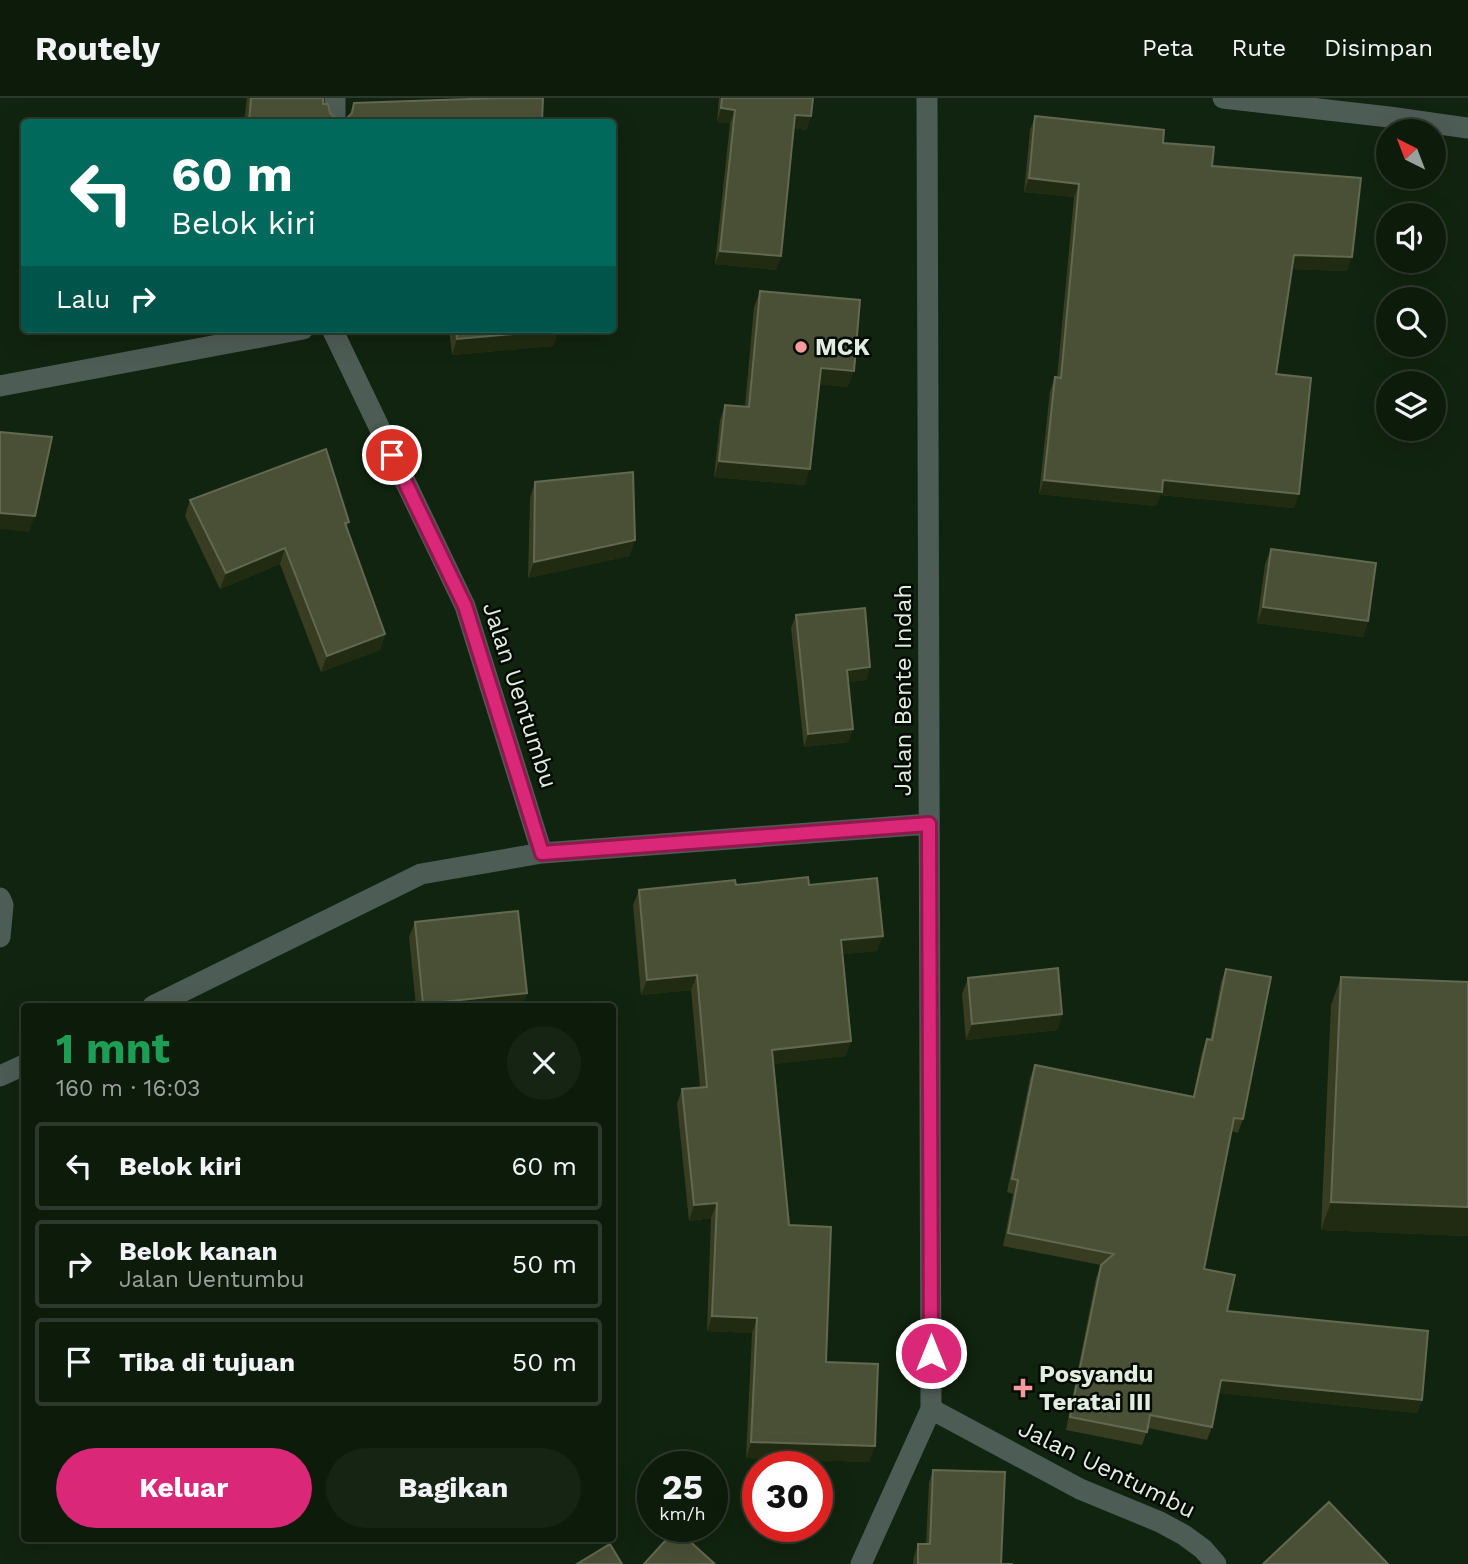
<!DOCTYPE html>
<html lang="id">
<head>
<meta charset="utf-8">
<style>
  :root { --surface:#0d1b0b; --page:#162414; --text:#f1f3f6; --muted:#9aa19d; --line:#2d392c; --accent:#db2777 }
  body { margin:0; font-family:"Work Sans",sans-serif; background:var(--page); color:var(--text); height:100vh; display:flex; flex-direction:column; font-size:26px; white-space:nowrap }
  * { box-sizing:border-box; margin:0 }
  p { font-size:23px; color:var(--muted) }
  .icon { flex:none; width:38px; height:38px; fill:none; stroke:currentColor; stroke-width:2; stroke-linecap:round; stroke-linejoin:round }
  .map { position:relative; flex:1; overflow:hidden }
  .details { position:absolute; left:21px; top:905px; width:595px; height:539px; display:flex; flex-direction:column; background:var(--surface); border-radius:7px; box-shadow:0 7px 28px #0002,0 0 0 2px var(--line) }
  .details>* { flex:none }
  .guide { position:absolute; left:21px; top:21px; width:595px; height:214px; border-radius:7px; box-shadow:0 7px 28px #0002,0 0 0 2px var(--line); background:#00695c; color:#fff; overflow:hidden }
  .needle { width:46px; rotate:318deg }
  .tools { position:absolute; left:1376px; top:21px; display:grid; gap:14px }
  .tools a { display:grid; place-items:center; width:70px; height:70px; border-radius:50%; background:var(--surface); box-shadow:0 7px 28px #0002,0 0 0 2px var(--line); font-size:35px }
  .speed { position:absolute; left:637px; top:1353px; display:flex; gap:14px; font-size:35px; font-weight:700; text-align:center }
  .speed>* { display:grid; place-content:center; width:91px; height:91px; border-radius:50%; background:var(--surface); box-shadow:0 7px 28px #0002,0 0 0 2px var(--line); line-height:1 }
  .speed small { font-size:18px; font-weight:400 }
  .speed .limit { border:10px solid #d22; background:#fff; color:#111 }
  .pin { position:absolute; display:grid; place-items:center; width:60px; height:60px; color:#fff; margin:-30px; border:4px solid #fff; border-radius:50%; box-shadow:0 2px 7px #0007 }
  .me { position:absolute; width:77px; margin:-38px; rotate:0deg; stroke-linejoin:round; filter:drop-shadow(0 0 5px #0008) }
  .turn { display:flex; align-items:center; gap:24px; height:147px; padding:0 35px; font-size:32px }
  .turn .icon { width:91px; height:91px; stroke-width:2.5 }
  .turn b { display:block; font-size:49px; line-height:60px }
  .then { display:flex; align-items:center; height:66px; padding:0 35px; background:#0003; gap:14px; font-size:26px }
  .round { display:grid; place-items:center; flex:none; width:74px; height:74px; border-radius:37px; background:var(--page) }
  .summary { display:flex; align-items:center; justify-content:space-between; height:119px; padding:0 35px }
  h1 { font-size:42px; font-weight:700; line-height:52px; color:#1e9e55 }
  .primary-button { display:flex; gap:14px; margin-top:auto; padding:14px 35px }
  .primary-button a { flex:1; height:80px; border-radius:42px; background:var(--accent); color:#fff; font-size:28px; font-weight:700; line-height:80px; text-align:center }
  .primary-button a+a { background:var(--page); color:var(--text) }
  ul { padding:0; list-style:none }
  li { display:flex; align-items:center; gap:21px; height:88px; margin:0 14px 10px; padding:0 21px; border:4px solid var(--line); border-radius:7px }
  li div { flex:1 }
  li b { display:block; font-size:26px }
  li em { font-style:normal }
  header { display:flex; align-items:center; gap:42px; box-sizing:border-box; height:98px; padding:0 35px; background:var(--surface); border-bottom:2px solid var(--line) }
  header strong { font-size:33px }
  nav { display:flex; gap:38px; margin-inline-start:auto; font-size:24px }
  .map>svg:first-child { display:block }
</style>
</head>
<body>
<header>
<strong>Routely</strong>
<nav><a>Peta</a><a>Rute</a><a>Disimpan</a></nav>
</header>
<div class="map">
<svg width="1468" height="1466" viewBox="0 0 1468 1466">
  <rect width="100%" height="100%" fill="#11240f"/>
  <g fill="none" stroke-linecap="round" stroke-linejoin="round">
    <!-- minor -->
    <path stroke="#4e5c56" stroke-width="21" d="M1223,0l166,19 79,11
      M335,24v-24
      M332,231l133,277 77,247
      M0,288l303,-57
      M0,800l3,7 -3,32
      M153,908l268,-132 121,-21 387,-29
      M0,978l24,-11
      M931,1311l149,80 80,33 24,13 19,14 13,15
      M861,1466l70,-155 -4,-1311"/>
  </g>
  <!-- wall -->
  <path fill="#383d21" d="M247,0h76v6l7,9 5,5 5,1 7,-1 2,-2 5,-13 188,19h-298z
    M719,0h94l-2,18 -5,14 -12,-2 -13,128 -5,14 -61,-6 15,-141 -13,-1z
    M1035,18l128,27 49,23 135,105 -55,-2 -16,105 18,134 -134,-13 -4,11 -117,-12 11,-103 5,-14 2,1 17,-181 -50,-5 6,-62z
    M760,193l88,96 -29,-3 -14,101 -91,-8 6,-57 5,-15 20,1 9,-99z
    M449,231h110l-6,17 -101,9z
    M535,384l100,58 -6,16 -101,22 2,-80z
    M190,402l159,22 -3,6 39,106 -5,16 -59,22 -41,-108 -60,25 -35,-73z
    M1271,451l97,72 -5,16 -106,-14 8,-59z
    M796,517l74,52 -4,13 -18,2 5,47 -5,13 -44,5 -13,-119z
    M736,787h73l68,66 -34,3 8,87 -6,15 -72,8 16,161 37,137 43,100 -123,-4 6,-125 -45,-2 4,-113 -22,3 -12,-117 5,-15 18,-2 -9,-97 -50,5 -8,-90 6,-15z
    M415,824l112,71 -5,13h-106l-7,-69z
    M1226,871l17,150 -5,14 -7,-2 -27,138 23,42 195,89 -5,13 -198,-20 -7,34 -5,13 -59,-12 -6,17 -76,-15 30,-152 5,-13 -98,-19 10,-52 -6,-2 23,-114 5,-13 158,31 9,-44 5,-13 3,1 11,-58z
    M1341,879l127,5v254l-147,-6 10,-225z
    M968,880l94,36 -5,16 -91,10 -4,-46z
    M933,1372l68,94h12h-100l1,-7 4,-13h8l3,-61z"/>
  <!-- shaded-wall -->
  <path fill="#212b11" d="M721,10l14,2 -5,13 -13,-1z
    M795,17l16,1 -5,14 -16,-2z
    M1029,80l50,6 -5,13 -50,-5z
    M720,153l61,5 -5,14 -61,-6z
    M1294,157l58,2 -5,14 -58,-2z
    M559,232l-6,16 -101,9 5,-16z
    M821,270l33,3 -6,16 -33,-3z
    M719,363l91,8 -5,16 -91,-8z
    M1044,382h119l136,14 -5,14 -134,-13 -4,11 -117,-12z
    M0,415l35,3 -6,16 -29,-3z
    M635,442l-6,16 -101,22 6,-16z
    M285,450l-5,16 -60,25 6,-16z
    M1263,509l105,14 -5,16 -106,-14z
    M385,536l-5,16 -59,22 6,-16z
    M870,569l-4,13 -24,3 5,-13z
    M853,631l-5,13 -44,5 4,-13z
    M883,838l-6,15 -41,4 5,-15z
    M697,877l-6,15 -50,5 6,-15z
    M527,895l-5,13h-100l1,-2z
    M1062,916l-5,16 -91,10 6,-16z
    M851,943l-6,15 -79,9 6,-15z
    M1331,1104l137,5v29l-147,-6z
    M717,1105l-6,15 -22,3 5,-16z
    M712,1218l45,2 -5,15 -45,-2z
    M1221,1282l201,20 -5,13 -200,-20z
    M751,1344l124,4 -6,16 -123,-4z"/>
  <!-- building -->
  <path fill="#4a5036" stroke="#626950" stroke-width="2" d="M251,0h72v6h5l2,9 5,5 5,1 7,-1 5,-5 2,-10 144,-5h45l-1,24h-293z
    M722,0h91l-2,18 -16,-1 -14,141 -61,-5 15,-141 -14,-2z
    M1035,18l129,14 -1,13 51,4 -2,19 149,12 -9,79 -58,-2 -18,119 35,4 -12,116 -136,-14 -1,12 -118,-12 11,-103 6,1 18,-194 -50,-6z
    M760,193l100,9 -6,71 -33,-3 -11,101 -91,-8 6,-56 24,2z
    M456,231h103v1l-102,9z
    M0,334l52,5 -17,79 -35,-3z
    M326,351l23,73 -4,1 40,111 -58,22 -42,-108 -59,25 -36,-73z
    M633,374l2,68 -101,22 1,-80z
    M1271,451l105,14 -8,58 -105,-14z
    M865,510l5,59 -23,3 6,59 -45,5 -12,-119z
    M808,779l1,8 68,-7 6,58 -42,4 10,101 -79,9 17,175 42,2 -5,135 52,2 -3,82 -124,-4 6,-124 -45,-2 5,-113 -23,2 -12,-116 25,-2 -10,-112 -50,5 -8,-90 96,-10 1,5z
    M518,813l9,82 -104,11 -8,-82z
    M1058,870l4,46 -90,10 -4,-46z
    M1226,871l45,8 -28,142 -9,-1 -30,151 31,6 -8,36 201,20 -6,69 -201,-20 -9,47 -62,-12 -3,17 -77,-15 31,-152 13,-11 -106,-21 10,-53 -6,-1 23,-114 159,32 13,-58 5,1z
    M1341,879l127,5v225l-137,-5z
    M933,1372l72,2 -4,92h12h-95v-20h12z
    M1329,1404l59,62h-125z
    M676,1431l39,35h-71z
    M610,1446l12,20h-45z"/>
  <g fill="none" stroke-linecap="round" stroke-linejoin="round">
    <defs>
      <path id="route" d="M392,357l73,151 77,247 387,-29 2,529"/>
    </defs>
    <!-- route casing -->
    <use href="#route" stroke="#8e194d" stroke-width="18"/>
    <!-- route -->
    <use href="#route" stroke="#db2777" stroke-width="12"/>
  </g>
  <!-- markers -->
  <g fill="#f59b9d" stroke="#040b04" stroke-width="2.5">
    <circle cx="801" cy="249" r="7"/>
    <path d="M1019.5 1279.5h7v7h7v7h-7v7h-7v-7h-7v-7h7z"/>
  </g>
  <g text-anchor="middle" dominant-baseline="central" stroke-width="5" stroke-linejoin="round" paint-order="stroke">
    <!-- poi labels -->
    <g font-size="24" font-weight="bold" fill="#e1eddf" stroke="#040b04" text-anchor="start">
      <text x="815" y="249">MCK</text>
      <text x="1039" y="1276">Posyandu<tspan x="1039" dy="28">Teratai III</tspan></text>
    </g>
    <!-- street labels -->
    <g font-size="24" fill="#e1eddf" stroke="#040b04">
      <text transform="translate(903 592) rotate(-90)">Jalan Bente Indah</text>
      <text transform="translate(520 597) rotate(72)">Jalan Uentumbu</text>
      <text transform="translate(1107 1371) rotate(26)">Jalan Uentumbu</text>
    </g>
  </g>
</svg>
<div class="tools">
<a><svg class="needle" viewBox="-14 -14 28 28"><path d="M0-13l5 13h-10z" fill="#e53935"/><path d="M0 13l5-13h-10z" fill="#9aa19d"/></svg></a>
<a><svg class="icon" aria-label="sound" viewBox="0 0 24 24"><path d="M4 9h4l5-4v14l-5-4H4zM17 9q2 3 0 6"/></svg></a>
<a><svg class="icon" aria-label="search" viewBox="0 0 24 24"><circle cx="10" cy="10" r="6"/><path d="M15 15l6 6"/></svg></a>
<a><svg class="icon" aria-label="layers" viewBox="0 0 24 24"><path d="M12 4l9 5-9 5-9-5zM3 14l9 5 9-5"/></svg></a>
</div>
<div class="speed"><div>25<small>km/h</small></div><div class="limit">30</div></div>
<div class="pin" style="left:392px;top:357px;background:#d93025"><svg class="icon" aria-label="arrive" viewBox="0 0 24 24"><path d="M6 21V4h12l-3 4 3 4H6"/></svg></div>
<svg class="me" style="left:931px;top:1255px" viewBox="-20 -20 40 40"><circle r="17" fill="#db2777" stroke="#fff" stroke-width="3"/><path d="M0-11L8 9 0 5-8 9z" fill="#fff"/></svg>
<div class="guide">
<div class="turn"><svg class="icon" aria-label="left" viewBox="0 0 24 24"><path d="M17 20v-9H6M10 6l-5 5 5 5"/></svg><div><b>60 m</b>Belok kiri</div></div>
<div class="then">Lalu<svg class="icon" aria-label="right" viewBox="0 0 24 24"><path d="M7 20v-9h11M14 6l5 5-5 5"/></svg></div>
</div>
<section class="details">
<div class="summary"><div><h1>1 mnt</h1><p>160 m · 16:03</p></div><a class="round"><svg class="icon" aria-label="close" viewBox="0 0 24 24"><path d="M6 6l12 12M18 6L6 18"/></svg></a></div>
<ul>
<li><svg class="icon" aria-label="left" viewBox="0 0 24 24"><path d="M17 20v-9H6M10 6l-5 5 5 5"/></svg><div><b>Belok kiri</b></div><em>60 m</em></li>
<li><svg class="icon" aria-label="right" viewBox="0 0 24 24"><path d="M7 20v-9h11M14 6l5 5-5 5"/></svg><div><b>Belok kanan</b><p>Jalan Uentumbu</p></div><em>50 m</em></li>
<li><svg class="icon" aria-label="arrive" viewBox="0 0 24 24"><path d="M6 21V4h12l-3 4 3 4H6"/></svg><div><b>Tiba di tujuan</b></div><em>50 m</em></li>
</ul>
<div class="primary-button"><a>Keluar</a><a>Bagikan</a></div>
</section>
</div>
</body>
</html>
